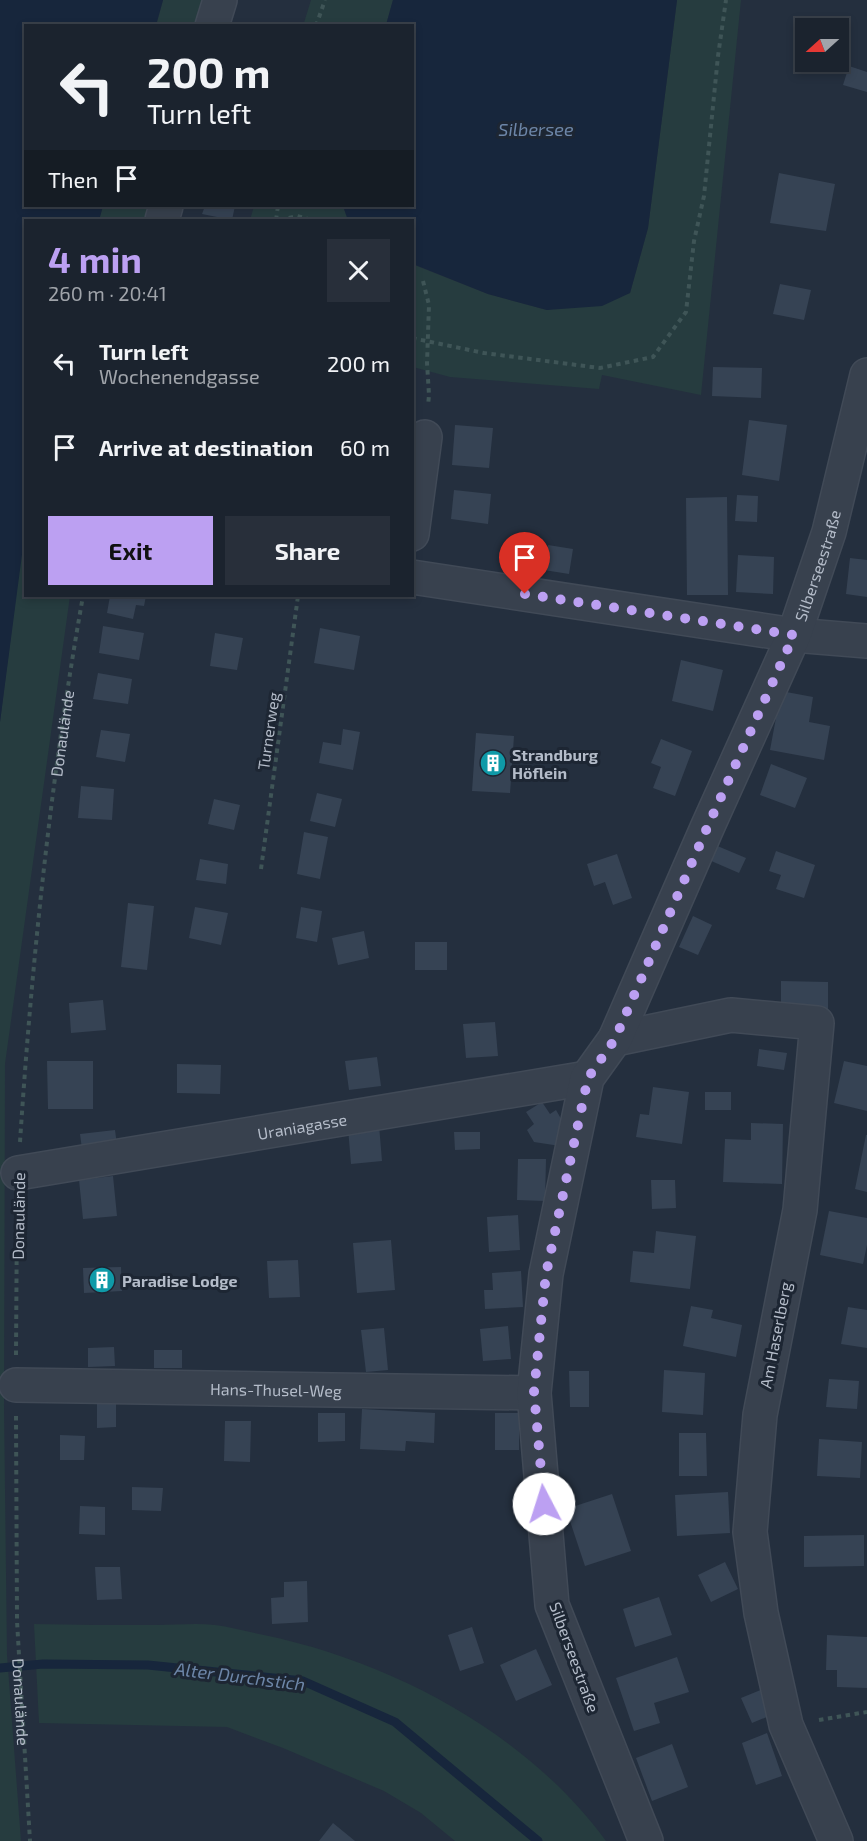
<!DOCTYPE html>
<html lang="en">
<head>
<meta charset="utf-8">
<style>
  :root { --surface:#1b232e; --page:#282f3a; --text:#f1f3f6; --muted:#a0a4aa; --line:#39404a; --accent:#bca0f2 }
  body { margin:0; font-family:"Exo 2",sans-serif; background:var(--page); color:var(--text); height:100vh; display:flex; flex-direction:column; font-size:22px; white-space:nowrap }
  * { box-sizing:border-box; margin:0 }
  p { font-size:20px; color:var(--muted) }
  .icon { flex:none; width:33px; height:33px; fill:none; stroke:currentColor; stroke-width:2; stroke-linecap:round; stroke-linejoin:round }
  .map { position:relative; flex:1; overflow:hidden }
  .side { position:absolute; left:24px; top:219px; width:390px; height:378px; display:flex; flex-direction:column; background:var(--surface); border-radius:0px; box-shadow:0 3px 9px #0003,0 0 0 2px var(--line) }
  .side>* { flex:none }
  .banner { position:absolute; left:24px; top:24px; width:390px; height:183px; border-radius:0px; box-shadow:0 3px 9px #0003,0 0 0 2px var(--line); background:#1b232e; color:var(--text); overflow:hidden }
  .needle { width:39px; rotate:249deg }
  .buttons { position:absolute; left:795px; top:18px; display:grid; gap:12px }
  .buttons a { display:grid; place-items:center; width:54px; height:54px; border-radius:0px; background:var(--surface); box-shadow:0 3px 9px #0003,0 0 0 2px var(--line); font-size:30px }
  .pin { position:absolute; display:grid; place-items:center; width:51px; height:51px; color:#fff; margin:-62px -26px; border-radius:50% 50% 50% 0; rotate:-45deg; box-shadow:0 0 6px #0007 }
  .pin .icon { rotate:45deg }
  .me { position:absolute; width:66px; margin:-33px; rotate:355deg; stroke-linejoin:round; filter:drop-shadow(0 0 4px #0008) }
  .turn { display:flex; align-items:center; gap:21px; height:126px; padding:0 24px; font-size:27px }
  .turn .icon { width:78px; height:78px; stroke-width:2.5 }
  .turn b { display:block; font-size:42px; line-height:51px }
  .then { display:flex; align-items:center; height:57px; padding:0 24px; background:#0003; gap:12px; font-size:22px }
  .round { display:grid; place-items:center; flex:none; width:63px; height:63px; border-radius:0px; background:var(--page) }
  .headline { display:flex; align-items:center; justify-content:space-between; height:102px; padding:0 24px }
  h1 { font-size:36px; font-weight:700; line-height:45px; color:var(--accent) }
  .cta { display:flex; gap:12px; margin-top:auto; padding:12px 24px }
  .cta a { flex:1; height:69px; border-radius:0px; background:var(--accent); color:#111; font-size:24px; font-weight:700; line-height:69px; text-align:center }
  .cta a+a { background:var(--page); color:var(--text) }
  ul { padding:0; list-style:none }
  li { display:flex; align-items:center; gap:18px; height:84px; padding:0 24px }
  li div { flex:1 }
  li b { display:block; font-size:22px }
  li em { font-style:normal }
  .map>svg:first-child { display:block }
</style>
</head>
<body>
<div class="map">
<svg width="867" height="1841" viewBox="0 0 867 1841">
  <rect width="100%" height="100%" fill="#242f3e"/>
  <!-- green -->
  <path fill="#263c3f" d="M163,0h45l-7,25 -45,1z
    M311,0h82l-7,25 -83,1z
    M677,0h64l-40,395 -99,-20 -3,14 -149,-12 -37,-10 -1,-103 76,30 59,16 83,-17 18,-65z
    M103,206h52l-3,14h-53z
    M254,206h89l5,14h-98z
    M25,524l1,72h44l-65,468 -1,342 3,249 14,186h-21v-1119z
    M34,1624c40,1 81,1 122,1 19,0 40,-2 59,0 16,2 33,7 49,10 129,27 263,98 342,206h-151l-34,-28 -37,-22 -101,-43 -56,-21 -188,-4z"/>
  <!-- water -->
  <path fill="#17263c" d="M0,0h163l-7,25 -130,1v180h77l-4,14h-73v304l-26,198z
    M393,0h284l-29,228 -18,65 -28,13 -55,4 -59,-16 -75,-30 -1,-44h-64l-5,-14h69v-180l-26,-1z"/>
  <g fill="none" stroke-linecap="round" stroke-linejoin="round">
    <!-- stream -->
    <path stroke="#17263c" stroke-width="9" d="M0,1668l43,-4 105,1 155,16 92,41 143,119"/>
  </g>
  <!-- building -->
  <path fill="#364354" d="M849,66l18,6v20l-24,-7z
    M779,173l56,11 -9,47 -56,-8z
    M205,206h30l-3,14 -30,-6z
    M780,284l31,6 -7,30 -31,-6z
    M713,367l49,1 -1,30 -49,-2z
    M749,420l38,5 -8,56 -37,-6z
    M455,425l38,3 -4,40 -37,-3z
    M454,490l37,4 -3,30 -37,-5z
    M737,495l21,1 -1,26 -22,-1z
    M727,497l1,98h-41l-1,-97z
    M548,545l25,4 -4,25 -25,-4z
    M738,555l36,2 -1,37 -37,-2z
    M850,558l17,2v37l-21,-3z
    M110,596h36l-2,10 -8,-1 -3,14 -26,-6z
    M103,626l41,7 -5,27 -40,-7z
    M320,628l40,8 -6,34 -40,-7z
    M215,633l28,5 -6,32 -27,-4z
    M681,660l42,10 -10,41 -41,-10z
    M98,673l34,6 -4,25 -35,-5z
    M781,691l32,6 -4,25 21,4 -6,34 -54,-10z
    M343,729l17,3 -7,38 -34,-7 4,-21 18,3z
    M101,730l29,4 -5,28 -29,-5z
    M476,733l38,3 -4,57 -38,-2z
    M661,739l31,12 -17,45 -22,-8 8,-21 -10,-4z
    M771,764l36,14 -12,30 -35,-13z
    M81,786l33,3 -2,31 -34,-2z
    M317,793l25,6 -7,28 -25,-6z
    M214,799l26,6 -6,25 -26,-6z
    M304,832l24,5 -8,42 -23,-5z
    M715,845l31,13 -7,15 -30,-13z
    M776,851l39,14 -11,33 -28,-9 5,-14 -12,-4z
    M617,854l15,44 -19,7 -8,-23 -11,4 -7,-22z
    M200,859l28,5 -2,20 -30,-4z
    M128,903l26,3 -7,64 -26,-3z
    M195,907l33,6 -7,32 -32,-7z
    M301,907l21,4 -5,31 -21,-4z
    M693,916l19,9 -14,30 -19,-8z
    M364,931l5,27 -31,7 -6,-27z
    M415,942h32v28h-32z
    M781,981l47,1v27h-47z
    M103,1000l3,30 -35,3 -2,-30z
    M495,1022l3,34 -32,2 -3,-34z
    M759,1049l28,4 -3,17 -27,-4z
    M377,1057l4,29 -32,4 -4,-29z
    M47,1061h46v48h-45z
    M844,1061l23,5v45l-33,-8z
    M177,1064l44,1 -1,29 -43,-1z
    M653,1087l36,5 -7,52 -46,-7 4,-23 9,1z
    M705,1092h26v18h-26z
    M542,1102l8,12 6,-4 8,14 -4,22 -26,-4 -7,-12 7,-6 -8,-12z
    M751,1123l32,1 -1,60 -59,-2 2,-43 26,1z
    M379,1125l3,36 -31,3 -3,-36z
    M115,1130l2,15 -35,4 -2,-15z
    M454,1132h26v17l-25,1z
    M866,1135h1v57l-12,-3z
    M518,1159h28l-1,42 -28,-1z
    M113,1176l4,40 -34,3 -4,-39z
    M651,1180h24l1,28 -24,1z
    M829,1211l38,7v27l-4,19 -43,-9z
    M518,1215l2,35 -31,2 -2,-35z
    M656,1231l40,5 -6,53 -60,-7 3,-31 21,2z
    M391,1240l4,50 -38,3 -4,-50z
    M298,1260l2,37 -31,1 -2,-37z
    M121,1267l1,24 -38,2 -1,-25z
    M521,1271l2,36 -38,2 -1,-19h9l-1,-17z
    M691,1306l22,4 -2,8 31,7 -6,32 -53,-11z
    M848,1307l19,3v38l-26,-4z
    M508,1326l3,33 -28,2 -3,-32z
    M384,1328l4,42 -22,2 -5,-42z
    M114,1347l1,19 -27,1v-19z
    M154,1350h28v18h-28z
    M664,1370l41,3 -2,42 -41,-3z
    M569,1371h20v36h-19z
    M829,1379l30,2 -2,28 -31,-2z
    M116,1396v31l-19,1v-31z
    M362,1409l73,4 -1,30 -28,-2 -1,10 -45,-2z
    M318,1413h27v28l-27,1z
    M495,1413h24v37h-24z
    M225,1421h26l-1,41 -26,-1z
    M679,1433h27l1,43h-28z
    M60,1435l25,1 -1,24h-24z
    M819,1439l43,3 -2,36 -43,-2z
    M132,1487l31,1 -2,23 -29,-1z
    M728,1492l2,41 -53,3 -2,-41z
    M612,1494l19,57 -46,15 -19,-57z
    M80,1506l25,1v28l-26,-1z
    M864,1535v31l-60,1v-31z
    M725,1562l13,27 -27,13 -13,-27z
    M95,1567h25l2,32 -25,1z
    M307,1581l1,41 -36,2 -1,-26 13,-1v-15z
    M659,1597l13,38 -37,12 -12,-38z
    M472,1627l12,36 -24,8 -12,-36z
    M827,1635l40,2v51l-30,-1v-17h-11z
    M536,1649l16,36 -36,16 -16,-36z
    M677,1657l12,35 -35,11 6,20 -26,8 -18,-53z
    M763,1689l11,25 -22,9 -11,-25z
    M767,1733l15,43 -26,9 -14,-42z
    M672,1744l16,43 -36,14 -16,-43z
    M333,1823l22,18h-36z"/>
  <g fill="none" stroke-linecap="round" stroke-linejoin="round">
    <defs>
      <g id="minor">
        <path d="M212,26l8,-26"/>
        <path d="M162,220l4,-14"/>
        <path d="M412,534l13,-97"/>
        <path d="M412,577l382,58 73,6"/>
        <path d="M615,1039l116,-24 86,8 -17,187 -40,205 -10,117 11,81 25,112 50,116"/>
        <path id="s3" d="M18,1173l569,-95"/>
        <path id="s4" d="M16,1385l518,8"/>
        <path id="s5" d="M646,1841l-94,-236 -18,-212 12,-119 41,-196 28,-39 92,-211 87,-193 35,-103 38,-157"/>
      </g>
    </defs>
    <!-- minor casing -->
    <use href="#minor" stroke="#414a57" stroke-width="36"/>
    <!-- path -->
    <g stroke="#3f5557" stroke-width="4" stroke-dasharray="4.5 4.5" stroke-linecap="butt">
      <path d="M316,26l9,-26"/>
      <path d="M276,220l2,-14"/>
      <path d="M280,220l17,-4 15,4"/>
      <path d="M423,281l6,24 -2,58 2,32 -1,11"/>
      <path d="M412,338l72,15 116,15 53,-11 33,-45 8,-71 10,-45 14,-140 8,-56"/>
      <path d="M261,869l37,-273"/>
      <path id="s1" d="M20,1142c12,-183 31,-366 63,-546"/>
      <path d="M16,1355l1,-152"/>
      <path id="s2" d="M16,1416l1,205 13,220"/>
      <path d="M819,1720l48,-8"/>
    </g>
    <!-- minor -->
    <use href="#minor" stroke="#38414e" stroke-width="33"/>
  </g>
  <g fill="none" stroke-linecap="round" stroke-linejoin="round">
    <!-- route -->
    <path stroke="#bca0f2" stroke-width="10" stroke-dasharray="0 18" d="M525,594l269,41 -87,193 -92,211 -27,39 -42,196 -5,48 -7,70 10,112"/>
  </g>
  <!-- icons -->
  <defs>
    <symbol id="building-disc" viewBox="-11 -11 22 22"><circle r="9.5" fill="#0f9aa8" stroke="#1d2633"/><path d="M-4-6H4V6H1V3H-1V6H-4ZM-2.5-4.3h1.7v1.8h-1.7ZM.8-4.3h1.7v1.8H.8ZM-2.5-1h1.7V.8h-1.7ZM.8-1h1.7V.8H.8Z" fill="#fff"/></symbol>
  </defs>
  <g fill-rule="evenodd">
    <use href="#building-disc" x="478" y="748" width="30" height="30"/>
    <use href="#building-disc" x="87" y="1265" width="30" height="30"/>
  </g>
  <g text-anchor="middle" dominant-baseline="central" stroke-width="6" stroke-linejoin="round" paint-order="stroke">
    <!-- street labels -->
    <g font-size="16" fill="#b4bcc9" stroke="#1d2633">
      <text stroke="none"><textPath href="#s5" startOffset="1350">Silberseestraße</textPath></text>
      <text transform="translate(268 731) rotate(-82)">Turnerweg</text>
      <text stroke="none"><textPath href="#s1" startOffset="411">Donaulände</textPath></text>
      <text stroke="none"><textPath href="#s3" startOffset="288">Uraniagasse</textPath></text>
      <text transform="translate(18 1216) rotate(-89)">Donaulände</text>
      <text transform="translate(775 1335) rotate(-79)">Am Haserlberg</text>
      <text stroke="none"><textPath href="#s4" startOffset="260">Hans-Thusel-Weg</textPath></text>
      <text transform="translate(575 1657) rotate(70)">Silberseestraße</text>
      <text stroke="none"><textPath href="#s2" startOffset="286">Donaulände</textPath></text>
    </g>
    <!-- poi labels -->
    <g font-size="16" font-weight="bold" fill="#b4bcc9" stroke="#1d2633" text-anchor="start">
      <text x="512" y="754">Strandburg<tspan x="512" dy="18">Höflein</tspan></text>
      <text x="122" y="1280">Paradise Lodge</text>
    </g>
    <!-- water labels -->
    <g font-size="18" font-style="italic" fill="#6d86a8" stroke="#1d2633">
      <text x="536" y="129">Silbersee</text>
      <text transform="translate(240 1676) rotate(7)">Alter Durchstich</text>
    </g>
  </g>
</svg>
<div class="buttons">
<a><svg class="needle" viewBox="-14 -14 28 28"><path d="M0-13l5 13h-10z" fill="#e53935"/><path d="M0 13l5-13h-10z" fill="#a0a4aa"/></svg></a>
</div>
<div class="pin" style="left:525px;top:594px;background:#d93025"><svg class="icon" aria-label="arrive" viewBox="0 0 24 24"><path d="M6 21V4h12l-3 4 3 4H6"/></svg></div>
<svg class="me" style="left:544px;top:1504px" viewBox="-20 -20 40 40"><circle r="19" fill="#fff"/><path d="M0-13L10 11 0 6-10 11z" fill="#bca0f2"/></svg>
<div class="banner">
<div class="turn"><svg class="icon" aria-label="left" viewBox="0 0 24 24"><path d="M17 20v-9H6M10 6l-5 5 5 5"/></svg><div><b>200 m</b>Turn left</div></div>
<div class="then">Then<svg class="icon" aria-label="arrive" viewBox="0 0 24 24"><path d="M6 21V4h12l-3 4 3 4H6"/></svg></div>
</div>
<section class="side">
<div class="headline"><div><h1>4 min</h1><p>260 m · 20:41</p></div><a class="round"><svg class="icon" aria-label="close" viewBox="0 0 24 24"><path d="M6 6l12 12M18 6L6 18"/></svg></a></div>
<ul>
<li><svg class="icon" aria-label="left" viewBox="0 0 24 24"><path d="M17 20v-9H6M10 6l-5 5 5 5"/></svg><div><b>Turn left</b><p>Wochenendgasse</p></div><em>200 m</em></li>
<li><svg class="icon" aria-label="arrive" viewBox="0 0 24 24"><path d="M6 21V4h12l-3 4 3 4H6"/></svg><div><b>Arrive at destination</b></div><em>60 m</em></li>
</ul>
<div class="cta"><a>Exit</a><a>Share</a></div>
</section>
</div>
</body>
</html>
